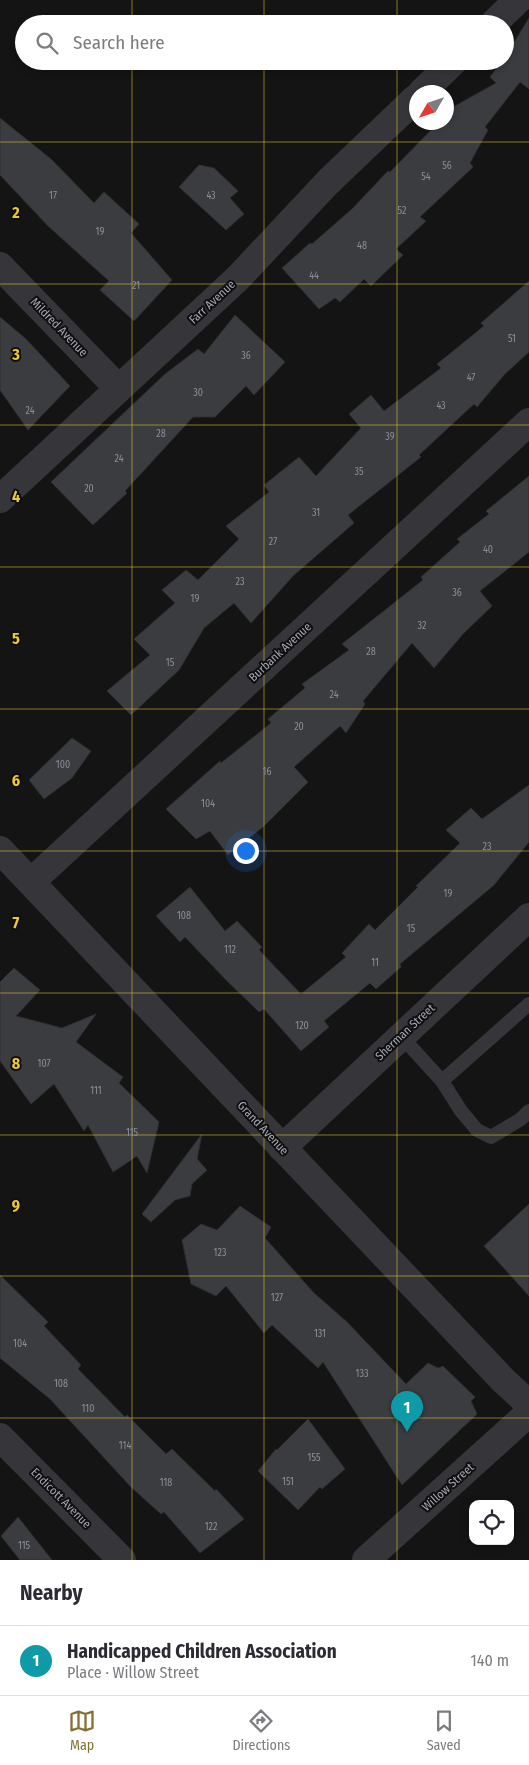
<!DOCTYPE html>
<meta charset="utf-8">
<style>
body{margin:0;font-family:"Fira Sans Condensed",sans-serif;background:#f2f2f3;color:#2b2b33}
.controls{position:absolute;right:15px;bottom:15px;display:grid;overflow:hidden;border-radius:10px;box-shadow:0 2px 8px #0003}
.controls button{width:45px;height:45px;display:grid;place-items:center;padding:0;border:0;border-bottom:1px solid #e1e1e2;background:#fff;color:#2b2b33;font:25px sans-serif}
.compass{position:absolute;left:409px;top:85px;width:45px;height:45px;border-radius:50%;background:#fff;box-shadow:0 2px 8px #0003;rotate:231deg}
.you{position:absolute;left:245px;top:850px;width:18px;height:18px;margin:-12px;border:4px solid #fff;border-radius:50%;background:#1a73e8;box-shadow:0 0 0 8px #1a73e833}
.badge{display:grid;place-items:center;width:32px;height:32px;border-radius:50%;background:#827234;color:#fff;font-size:16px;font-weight:700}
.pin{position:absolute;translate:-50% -41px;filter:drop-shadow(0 1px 2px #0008)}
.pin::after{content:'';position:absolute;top:26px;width:18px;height:15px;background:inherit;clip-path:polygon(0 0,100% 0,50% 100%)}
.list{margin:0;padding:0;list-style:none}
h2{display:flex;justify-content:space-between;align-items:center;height:65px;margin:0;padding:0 20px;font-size:21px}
h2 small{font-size:16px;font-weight:400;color:#7c7c81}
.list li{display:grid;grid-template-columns:32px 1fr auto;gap:15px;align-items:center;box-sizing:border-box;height:70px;padding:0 20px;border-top:1px solid #e1e1e2}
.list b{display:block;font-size:19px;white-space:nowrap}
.list p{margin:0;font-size:16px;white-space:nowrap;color:#7c7c81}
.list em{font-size:16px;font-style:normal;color:#7c7c81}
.icon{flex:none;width:28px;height:28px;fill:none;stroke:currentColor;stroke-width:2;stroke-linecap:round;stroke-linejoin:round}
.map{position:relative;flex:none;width:529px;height:1560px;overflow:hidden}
.search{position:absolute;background:#fff;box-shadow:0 2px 8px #0003;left:15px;right:15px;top:15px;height:55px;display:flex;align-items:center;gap:12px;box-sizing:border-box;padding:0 18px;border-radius:28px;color:#7c7c81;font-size:19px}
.sheet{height:135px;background:#fff}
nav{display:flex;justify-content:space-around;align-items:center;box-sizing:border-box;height:70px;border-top:1px solid #e1e1e2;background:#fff;font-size:14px;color:#7c7c81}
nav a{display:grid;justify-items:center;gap:2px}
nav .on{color:#827234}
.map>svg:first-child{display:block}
.building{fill:#3b3c3f;stroke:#2e2e31}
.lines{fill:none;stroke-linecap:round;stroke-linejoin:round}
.service{stroke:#35353a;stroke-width:14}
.minor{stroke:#35353a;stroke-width:28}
.tertiary{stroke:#35353a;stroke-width:28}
.grid{fill:none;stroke:#ecc835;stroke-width:1;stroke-opacity:0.55}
.labels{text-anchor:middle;stroke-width:4;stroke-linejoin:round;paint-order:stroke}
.number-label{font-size:10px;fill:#8b8d98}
.street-label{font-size:12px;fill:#a6a8b5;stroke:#0f0f10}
.grid-label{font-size:16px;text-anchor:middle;font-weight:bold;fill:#ecc835;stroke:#0f0f10;stroke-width:4;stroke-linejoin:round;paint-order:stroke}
</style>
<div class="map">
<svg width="529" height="1560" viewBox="0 0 529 1560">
<rect width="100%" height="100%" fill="#141415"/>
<g class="building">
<polygon points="529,18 529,89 520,82 485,127 488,130 470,163 473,167 420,217 426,221 396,249 403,255 371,286 364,279 340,302 335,298 319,309 282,268 310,243 312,244 352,209 388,171 390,172 439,122 446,122 446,111 496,83 490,77 502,61 505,61 505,57"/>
<polygon points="0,118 51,159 94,203 104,192 139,224 131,233 172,280 134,321 100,290 109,281 48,226 0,175"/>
<polygon points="199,165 214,168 238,191 230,198 244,214 226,230 179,187"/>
<polygon points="529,281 529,352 504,375 477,407 474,404 419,455 421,457 348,515 354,523 293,576 251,623 234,603 204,628 179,670 131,715 107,691 150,655 134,639 175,603 162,590 186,570 198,580 239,539 226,526 269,492 264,485 299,457 316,476 361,428 349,414 371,395 384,411 441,368 437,364 484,326 481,323"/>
<polygon points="235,315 285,362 254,395 246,386 215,417 193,417 125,491 127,493 93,525 51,482 165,374 198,349 204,354"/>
<polygon points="0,317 26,339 70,386 28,430 0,390"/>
<polygon points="529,476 529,552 480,591 492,606 463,634 434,668 412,643 363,701 365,704 346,733 340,726 294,767 308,782 263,827 228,855 210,831 196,839 166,809 220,761 221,763 271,723 268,719 305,688 302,684 349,650 342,644 423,580 421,577 460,542 457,539 489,514 486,511"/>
<polygon points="72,738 91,751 72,778 44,799 29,780"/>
<polygon points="529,785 529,842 494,885 400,964 401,967 376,989 370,983 324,1021 329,1027 301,1051 264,1009 259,1012 226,980 185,937 180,942 156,916 190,887 225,931 237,921 262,947 259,950 301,994 346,957 342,953 369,924 375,930 418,887 416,886 460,843 446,830 471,808 482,819"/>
<polygon points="14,968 40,990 16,1016 62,1028 96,1014 76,1042 123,1077 119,1083 159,1122 147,1173 137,1156 113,1172 88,1125 84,1131 54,1084 31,1104 0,1061 0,982"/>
<polygon points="202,1134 197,1159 207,1170 192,1184 190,1196 175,1200 151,1222 142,1214"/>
<polygon points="529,1204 529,1296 484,1246"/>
<polygon points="240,1206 271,1227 265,1238 314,1293 347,1322 406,1384 428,1363 438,1368 443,1366 475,1397 471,1401 477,1414 402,1485 323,1362 318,1368 272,1325 264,1333 226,1286 216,1296 191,1284 182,1240 201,1224 217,1230"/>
<polygon points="0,1275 48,1322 44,1326 81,1365 78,1369 125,1417 127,1415 166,1454 172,1449 215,1491 216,1489 244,1519 200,1553 164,1512 161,1514 131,1487 50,1399 0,1358"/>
<polygon points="308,1419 345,1469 322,1489 320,1487 298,1510 258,1471 276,1449 277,1450"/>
<polygon points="18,1517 52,1560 20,1560 1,1536"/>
</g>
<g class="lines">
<g class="service">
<polyline points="401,1036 442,1081 461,1111 477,1130 491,1137 521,1119 529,1111"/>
<polyline points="442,1081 529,1004"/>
</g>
<g class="minor">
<polyline points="493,24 518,0"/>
<polyline points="422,92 454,61"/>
<polyline points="0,266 118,388"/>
<polyline points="0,499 238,278 328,182 416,98"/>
<polyline points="0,850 504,1381 529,1404"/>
<polyline points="31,882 529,422"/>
<polyline points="282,1148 529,917"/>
<polyline points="0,1437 122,1560"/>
</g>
<polyline class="tertiary" points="366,1560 529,1413"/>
</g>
<path class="grid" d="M132 0V24M264 0V24M397 0V24M132 61V1560M264 61V1560M397 61V1560M0 142H529M0 284H529M0 425H529M0 567H529M0 709H529M0 851H529M0 993H529M0 1135H529M0 1276H529M0 1418H529"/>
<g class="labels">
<g class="number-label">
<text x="447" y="169">56</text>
<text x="426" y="180">54</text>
<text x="53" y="199">17</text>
<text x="211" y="199">43</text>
<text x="402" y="214">52</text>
<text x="100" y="235">19</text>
<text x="362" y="249">48</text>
<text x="314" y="279">44</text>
<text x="136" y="289">21</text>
<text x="512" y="342">51</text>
<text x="246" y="359">36</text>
<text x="471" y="381">47</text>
<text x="198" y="396">30</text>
<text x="441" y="409">43</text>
<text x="30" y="414">24</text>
<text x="161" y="437">28</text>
<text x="390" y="440">39</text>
<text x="119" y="462">24</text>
<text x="359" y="475">35</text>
<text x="89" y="492">20</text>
<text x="316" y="516">31</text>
<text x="273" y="545">27</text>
<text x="488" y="553">40</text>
<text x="240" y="585">23</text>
<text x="457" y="596">36</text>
<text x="195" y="602">19</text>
<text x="422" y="629">32</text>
<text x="371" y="655">28</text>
<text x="170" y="666">15</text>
<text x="334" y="698">24</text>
<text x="299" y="730">20</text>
<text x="63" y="768">100</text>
<text x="267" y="775">16</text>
<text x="208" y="807">104</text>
<text x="487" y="850">23</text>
<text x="448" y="897">19</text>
<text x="184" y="919">108</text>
<text x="411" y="932">15</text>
<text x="230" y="953">112</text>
<text x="375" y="966">11</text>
<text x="302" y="1029">120</text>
<text x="44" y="1067">107</text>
<text x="96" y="1094">111</text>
<text x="132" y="1136">115</text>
<text x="220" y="1256">123</text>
<text x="277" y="1301">127</text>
<text x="320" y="1337">131</text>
<text x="20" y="1347">104</text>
<text x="362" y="1377">133</text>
<text x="61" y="1387">108</text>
<text x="88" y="1412">110</text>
<text x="125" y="1449">114</text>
<text x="314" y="1461">155</text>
<text x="288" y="1485">151</text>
<text x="166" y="1486">118</text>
<text x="211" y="1530">122</text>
<text x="24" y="1549">115</text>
</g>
<g class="street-label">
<text transform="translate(212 302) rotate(-43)" y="4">Farr Avenue</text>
<text transform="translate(59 327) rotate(46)" y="4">Mildred Avenue</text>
<text transform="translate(280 652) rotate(-43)" y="4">Burbank Avenue</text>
<text transform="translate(405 1032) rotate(-43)" y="4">Sherman Street</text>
<text transform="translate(263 1128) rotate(47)" y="4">Grand Avenue</text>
<text transform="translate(448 1487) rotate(-42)" y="4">Willow Street</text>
<text transform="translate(61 1498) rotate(45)" y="4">Endicott Avenue</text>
</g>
</g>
<g class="grid-label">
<text x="16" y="218">2</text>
<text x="16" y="360">3</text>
<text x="16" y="502">4</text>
<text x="16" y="644">5</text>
<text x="16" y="786">6</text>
<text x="16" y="928">7</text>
<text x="16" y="1069">8</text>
<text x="16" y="1211">9</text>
</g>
</svg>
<div class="controls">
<button><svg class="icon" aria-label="locate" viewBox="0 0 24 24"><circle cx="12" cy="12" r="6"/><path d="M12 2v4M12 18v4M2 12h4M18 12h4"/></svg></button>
</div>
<svg class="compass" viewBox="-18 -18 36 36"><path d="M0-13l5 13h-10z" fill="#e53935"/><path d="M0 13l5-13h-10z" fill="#7c7c81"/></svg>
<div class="you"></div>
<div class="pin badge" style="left:407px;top:1432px;background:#0f9aa8">1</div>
<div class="search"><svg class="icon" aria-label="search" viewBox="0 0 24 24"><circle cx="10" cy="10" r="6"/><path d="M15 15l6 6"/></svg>Search here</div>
</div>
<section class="sheet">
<h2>Nearby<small></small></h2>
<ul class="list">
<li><span class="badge" style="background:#0f9aa8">1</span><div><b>Handicapped Children Association</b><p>Place · Willow Street</p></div><em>140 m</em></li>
</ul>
</section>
<nav>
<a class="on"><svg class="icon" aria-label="map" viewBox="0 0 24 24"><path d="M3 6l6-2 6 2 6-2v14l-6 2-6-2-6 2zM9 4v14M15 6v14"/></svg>Map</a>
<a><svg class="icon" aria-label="directions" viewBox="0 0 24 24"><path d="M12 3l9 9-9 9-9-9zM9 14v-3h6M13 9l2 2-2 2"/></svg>Directions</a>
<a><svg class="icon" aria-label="saved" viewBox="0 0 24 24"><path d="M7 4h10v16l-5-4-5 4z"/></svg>Saved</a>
</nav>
